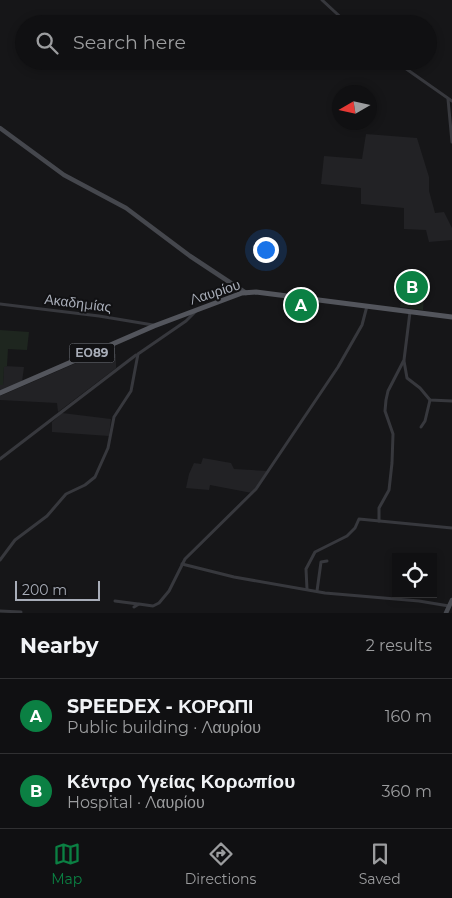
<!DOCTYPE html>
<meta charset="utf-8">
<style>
body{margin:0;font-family:Montserrat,sans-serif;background:#19191b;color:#f1f3f6}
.controls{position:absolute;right:15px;bottom:15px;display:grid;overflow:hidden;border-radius:0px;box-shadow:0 2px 8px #0003}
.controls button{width:45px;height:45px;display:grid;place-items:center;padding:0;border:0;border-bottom:1px solid #303032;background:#101012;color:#f1f3f6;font:25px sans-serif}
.compass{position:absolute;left:332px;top:85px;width:45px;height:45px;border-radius:50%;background:#101012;box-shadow:0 2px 8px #0003;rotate:261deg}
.scale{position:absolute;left:15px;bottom:12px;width:85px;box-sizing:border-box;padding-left:5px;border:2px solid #a8adb8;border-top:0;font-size:14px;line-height:18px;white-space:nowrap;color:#a8adb8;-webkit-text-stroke:4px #111113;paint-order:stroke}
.you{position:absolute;left:265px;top:249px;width:18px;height:18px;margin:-12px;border:4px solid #fff;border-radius:50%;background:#1a73e8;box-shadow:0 0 0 8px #1a73e833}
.badge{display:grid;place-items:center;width:32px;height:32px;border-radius:50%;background:#0b8043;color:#fff;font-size:16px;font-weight:700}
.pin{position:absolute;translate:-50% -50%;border:2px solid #fff;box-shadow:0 1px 5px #0006}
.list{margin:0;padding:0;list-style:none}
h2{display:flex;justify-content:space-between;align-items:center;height:65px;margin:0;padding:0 20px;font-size:21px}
h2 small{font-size:16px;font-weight:400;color:#9c9d9f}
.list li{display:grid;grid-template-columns:32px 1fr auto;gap:15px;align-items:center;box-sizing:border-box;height:75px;padding:0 20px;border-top:1px solid #303032}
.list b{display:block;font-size:19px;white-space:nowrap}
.list p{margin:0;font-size:16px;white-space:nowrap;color:#9c9d9f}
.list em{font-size:16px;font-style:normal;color:#9c9d9f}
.icon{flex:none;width:28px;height:28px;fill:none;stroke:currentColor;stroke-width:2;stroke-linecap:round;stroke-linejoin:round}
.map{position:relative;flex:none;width:452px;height:613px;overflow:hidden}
.search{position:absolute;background:#101012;box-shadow:0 2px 8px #0003;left:15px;right:15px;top:15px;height:55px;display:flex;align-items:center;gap:12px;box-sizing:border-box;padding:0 18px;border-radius:28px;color:#9c9d9f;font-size:19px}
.sheet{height:215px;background:#101012}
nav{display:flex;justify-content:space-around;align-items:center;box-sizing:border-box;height:70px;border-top:1px solid #303032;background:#101012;font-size:14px;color:#9c9d9f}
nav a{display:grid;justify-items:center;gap:2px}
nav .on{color:#0b8043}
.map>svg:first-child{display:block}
.built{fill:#222225}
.green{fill:#1e261f}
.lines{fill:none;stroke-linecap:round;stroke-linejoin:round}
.street{stroke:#37383d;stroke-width:3}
.secondary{stroke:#45474d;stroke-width:4.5}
.primary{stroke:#53555c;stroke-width:5}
.labels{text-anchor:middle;stroke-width:4;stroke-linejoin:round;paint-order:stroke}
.shield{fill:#111113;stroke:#7b7e86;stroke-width:1}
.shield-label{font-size:12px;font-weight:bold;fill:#a8adb8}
.street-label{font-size:14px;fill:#a8adb8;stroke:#111113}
</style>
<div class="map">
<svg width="452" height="613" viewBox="0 0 452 613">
<rect width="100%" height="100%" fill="#161618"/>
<g class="built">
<polygon points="366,134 417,138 429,177 429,191 435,213 444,212 452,228 452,240 429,242 426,230 404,229 404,208 361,204 361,188 321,184 324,156 362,159"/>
<polygon points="97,354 116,354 116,368 58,412 57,403 0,400 0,396"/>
<polygon points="4,366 24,367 22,382 0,392 0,385 3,385"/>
<polygon points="62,413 111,419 109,436 52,432 52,422"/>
<polygon points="203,458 231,463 234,469 267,471 252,493 210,485 209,490 186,488 189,474 194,463 201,464"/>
</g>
<g class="green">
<polygon points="411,297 424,298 423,310 400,307 401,300 409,303"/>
<polygon points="0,330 29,332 27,350 8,349 7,366 4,367 3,385 0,385"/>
</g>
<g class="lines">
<g class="street">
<polyline points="322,0 348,24"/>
<polyline points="395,61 452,101"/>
<polyline points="448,99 452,142"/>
<polyline points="0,304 99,316 153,325"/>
<polyline points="404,361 407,378 420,388 430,400 452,401"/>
<polyline points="421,427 425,421 430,400"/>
<polyline points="0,459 136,355"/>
<polyline points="379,521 379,508 389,490 392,463 393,434 385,411 386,400 388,391 404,360 410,312"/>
<polyline points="0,560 15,540 47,516 66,494 85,485 95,477 108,448 114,417 131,391 138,354 186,321 196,311"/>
<polyline points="182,564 234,577 325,593 419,601 449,606"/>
<polyline points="307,589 306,569 315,552 347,536 355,528 359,519 452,528"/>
<polyline points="317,591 321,562 327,561"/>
<polyline points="115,601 138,604"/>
<polyline points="134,607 139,604 153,606 159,603 169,591 185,559 256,489 338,367 362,325 367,306"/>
<polyline points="0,611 21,612"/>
</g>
<g class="secondary">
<polyline points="0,128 64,175 126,208 190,256 246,293"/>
<polyline points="446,613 452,600"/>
</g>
<polyline class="primary" points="0,393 154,326 242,293 256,292 452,317"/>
</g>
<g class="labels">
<rect class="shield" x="69.5" y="343.5" width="45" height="19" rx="4"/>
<g class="shield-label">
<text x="92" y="357">ΕΟ89</text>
</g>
<g class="street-label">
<text transform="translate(215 292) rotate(-18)" y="5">Λαυρίου</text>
<text transform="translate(78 303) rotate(7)" y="5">Ακαδημίας</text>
</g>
</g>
</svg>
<div class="controls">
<button><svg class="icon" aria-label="locate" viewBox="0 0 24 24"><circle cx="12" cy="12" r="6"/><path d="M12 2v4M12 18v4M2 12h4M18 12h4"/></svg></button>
</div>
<svg class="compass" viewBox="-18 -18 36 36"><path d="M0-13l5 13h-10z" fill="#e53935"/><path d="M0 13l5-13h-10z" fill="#9c9d9f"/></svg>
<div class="scale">200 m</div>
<div class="you"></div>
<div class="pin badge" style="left:301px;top:305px">A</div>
<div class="pin badge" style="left:412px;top:287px">B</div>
<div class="search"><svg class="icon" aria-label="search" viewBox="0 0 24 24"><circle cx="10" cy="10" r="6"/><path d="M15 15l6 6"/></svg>Search here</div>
</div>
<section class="sheet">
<h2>Nearby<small>2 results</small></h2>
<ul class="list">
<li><span class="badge">A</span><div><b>SPEEDEX - ΚΟΡΩΠΙ</b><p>Public building · Λαυρίου</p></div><em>160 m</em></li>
<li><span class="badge">B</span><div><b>Κέντρο Υγείας Κορωπίου</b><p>Hospital · Λαυρίου</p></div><em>360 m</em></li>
</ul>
</section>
<nav>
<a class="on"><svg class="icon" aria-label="map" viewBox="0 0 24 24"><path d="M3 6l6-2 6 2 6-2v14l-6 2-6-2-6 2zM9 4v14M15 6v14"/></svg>Map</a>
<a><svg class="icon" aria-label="directions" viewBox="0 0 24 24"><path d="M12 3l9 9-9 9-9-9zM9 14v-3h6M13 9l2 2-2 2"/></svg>Directions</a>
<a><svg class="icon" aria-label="saved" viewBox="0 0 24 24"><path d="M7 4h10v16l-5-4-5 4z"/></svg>Saved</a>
</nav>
